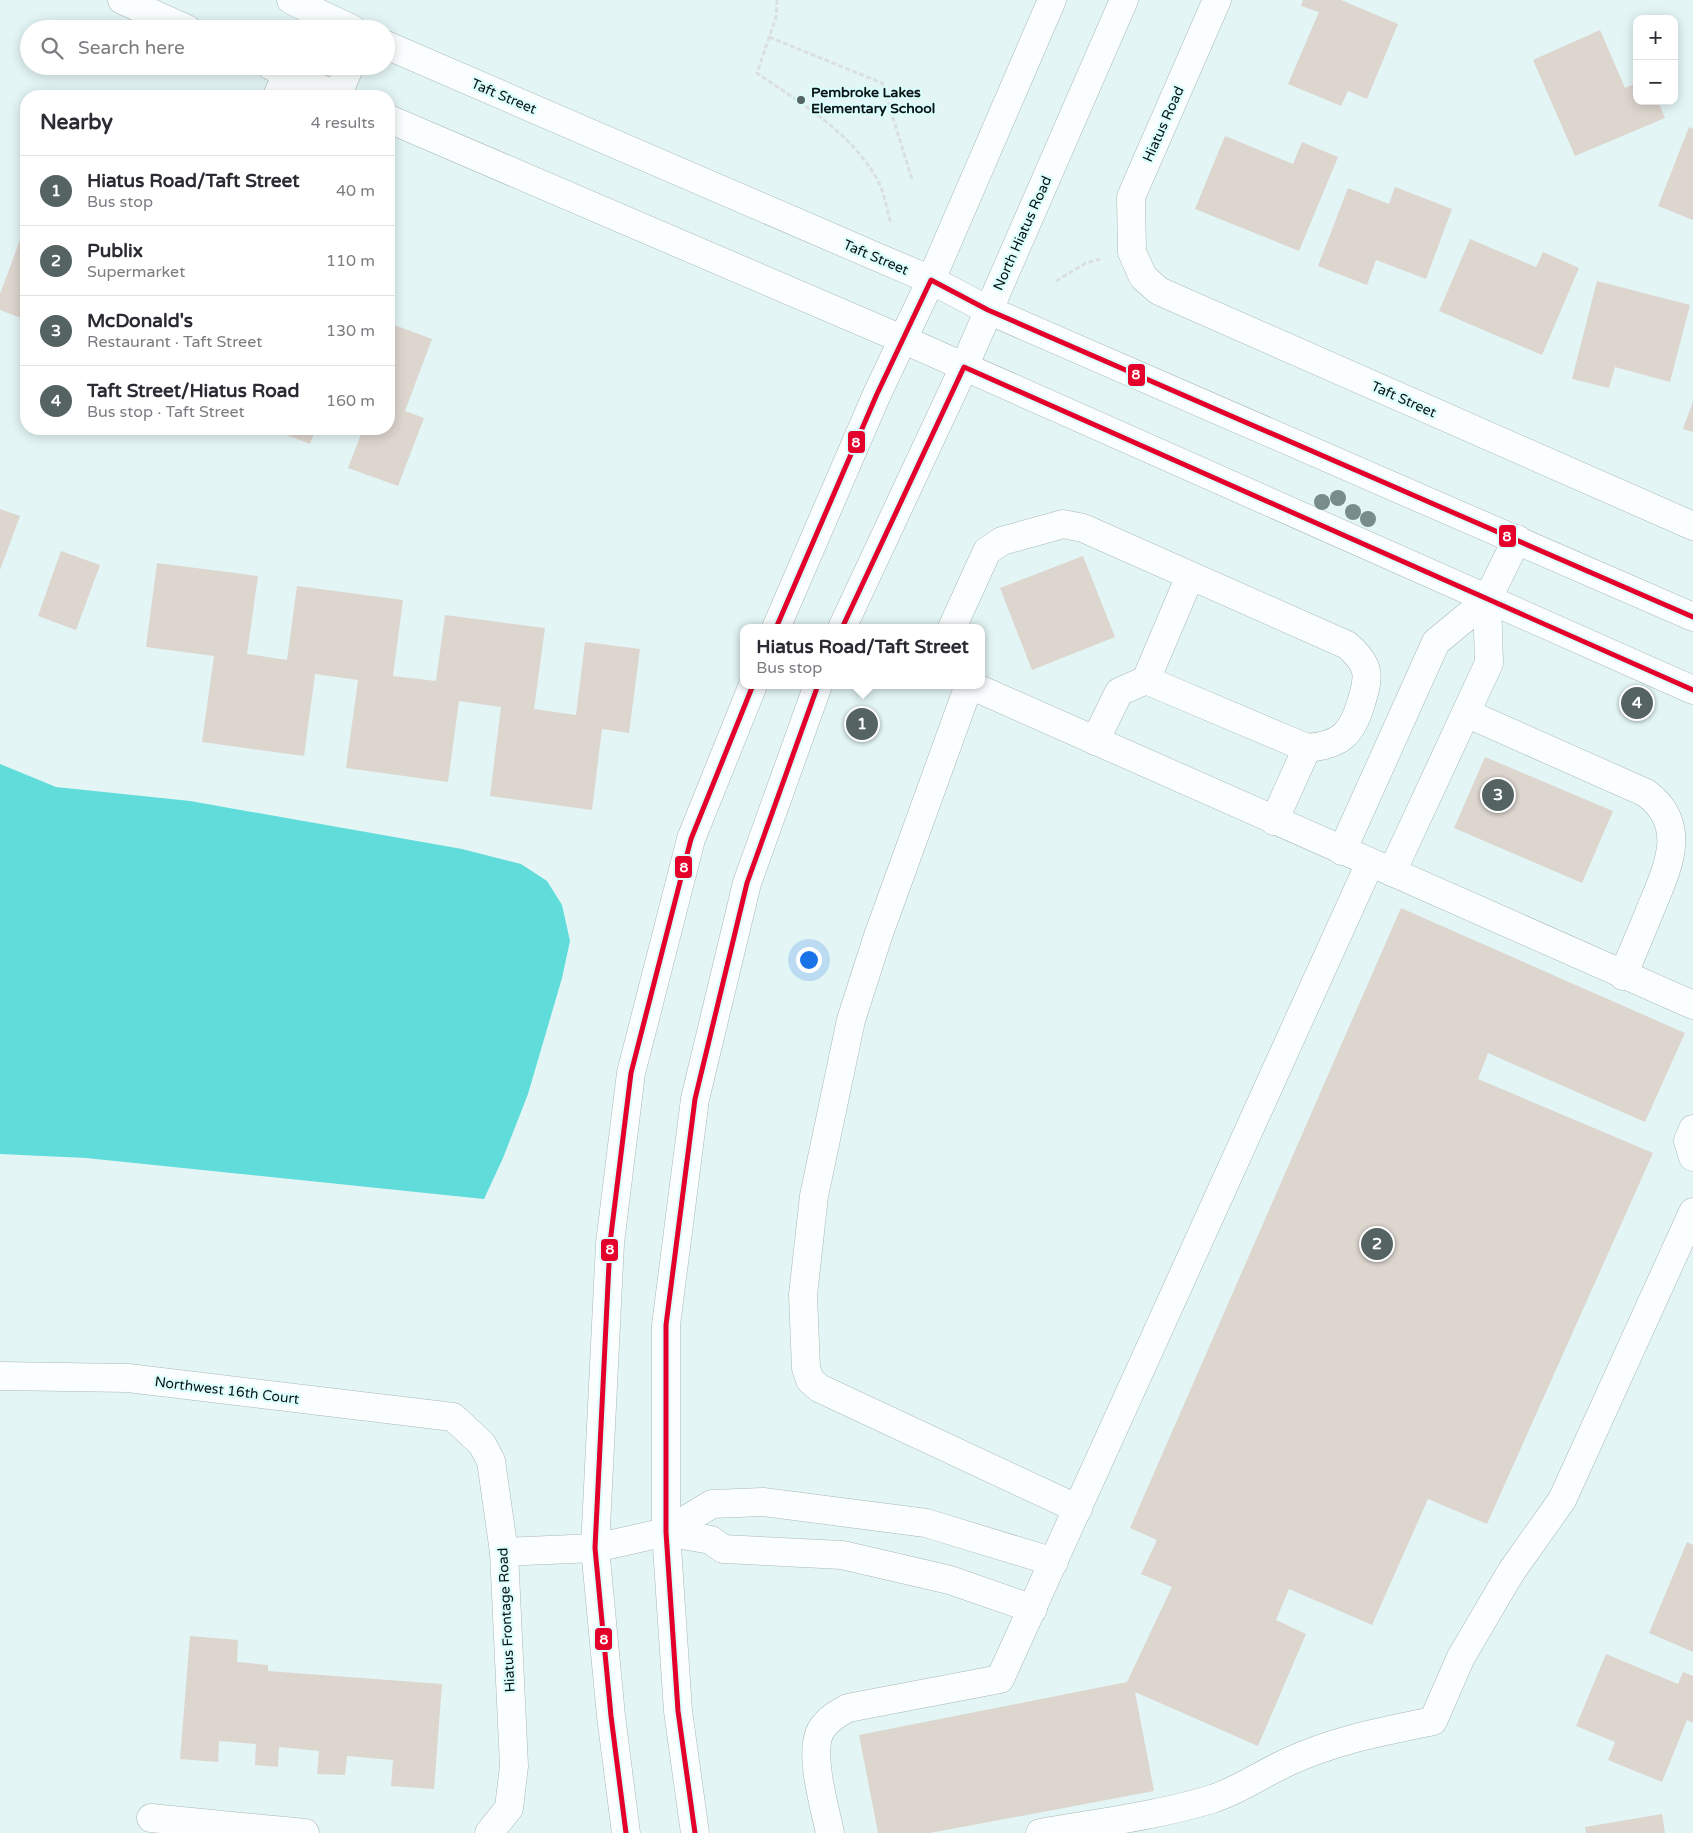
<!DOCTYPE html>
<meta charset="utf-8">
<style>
body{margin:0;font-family:"Varela Round",sans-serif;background:#f7f7f7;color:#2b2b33}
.controls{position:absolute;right:15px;top:15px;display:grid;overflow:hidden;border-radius:10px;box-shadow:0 2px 12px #0003}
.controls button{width:45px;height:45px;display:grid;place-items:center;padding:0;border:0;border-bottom:1px solid #e1e1e2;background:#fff;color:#2b2b33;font:25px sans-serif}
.you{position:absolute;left:808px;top:959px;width:18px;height:18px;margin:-12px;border:4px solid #fff;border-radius:50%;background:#1a73e8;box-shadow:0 0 0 8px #1a73e833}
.badge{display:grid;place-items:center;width:32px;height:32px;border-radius:50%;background:#556363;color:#fff;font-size:16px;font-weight:700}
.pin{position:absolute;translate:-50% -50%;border:2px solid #fff;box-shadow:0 1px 5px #0006}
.popup{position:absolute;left:740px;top:624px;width:245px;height:65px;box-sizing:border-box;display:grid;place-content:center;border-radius:10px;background:#fff;filter:drop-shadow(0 1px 4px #0005);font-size:16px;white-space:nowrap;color:#7c7c81}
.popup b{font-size:19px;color:#2b2b33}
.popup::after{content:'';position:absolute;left:50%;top:100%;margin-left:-10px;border:10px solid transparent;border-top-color:#fff}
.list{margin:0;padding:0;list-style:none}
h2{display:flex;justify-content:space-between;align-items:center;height:65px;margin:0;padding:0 20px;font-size:21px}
h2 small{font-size:16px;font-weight:400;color:#7c7c81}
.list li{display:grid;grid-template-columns:32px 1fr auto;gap:15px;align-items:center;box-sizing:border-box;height:70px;padding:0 20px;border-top:1px solid #e1e1e2}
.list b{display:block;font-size:19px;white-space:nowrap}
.list p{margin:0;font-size:16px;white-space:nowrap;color:#7c7c81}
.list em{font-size:16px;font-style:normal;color:#7c7c81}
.icon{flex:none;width:28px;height:28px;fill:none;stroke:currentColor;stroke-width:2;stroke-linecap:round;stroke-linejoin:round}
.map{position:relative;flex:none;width:1693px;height:1833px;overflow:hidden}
.search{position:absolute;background:#fff;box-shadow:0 2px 12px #0003;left:20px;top:20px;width:375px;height:55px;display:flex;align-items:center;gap:12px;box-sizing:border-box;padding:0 18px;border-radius:28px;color:#7c7c81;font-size:19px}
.panel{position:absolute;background:#fff;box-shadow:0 2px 12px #0003;left:20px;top:90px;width:375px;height:345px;border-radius:20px}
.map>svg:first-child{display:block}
.water{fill:#60dcda}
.building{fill:#ddd6cf}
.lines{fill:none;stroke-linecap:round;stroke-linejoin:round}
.minor-casing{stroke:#a9b8b7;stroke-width:29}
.major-casing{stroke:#a9b8b7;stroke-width:29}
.path{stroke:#dae0e0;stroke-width:3;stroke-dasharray:5 2.5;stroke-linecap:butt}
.minor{stroke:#fbfefe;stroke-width:28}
.major{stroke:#fbfefe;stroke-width:28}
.bus-1-casing{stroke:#dbfdfc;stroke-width:9}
.bus-1{stroke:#e4002b;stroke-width:5}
.tree{fill:#778d8c}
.poi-dot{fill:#556363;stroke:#dbfdfc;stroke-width:2}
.labels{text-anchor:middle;stroke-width:4.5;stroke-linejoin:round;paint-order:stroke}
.poi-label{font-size:14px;font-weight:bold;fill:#081414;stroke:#dbfdfc;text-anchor:start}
.street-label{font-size:14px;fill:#081414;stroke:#dbfdfc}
.line-badge{stroke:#dbfdfc;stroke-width:2}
.badge-label{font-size:14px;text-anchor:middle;font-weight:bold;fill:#fff}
</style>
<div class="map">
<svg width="1693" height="1833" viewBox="0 0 1693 1833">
<rect width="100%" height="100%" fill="#e3f5f5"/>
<polygon class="water" points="0,764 56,787 190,801 462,849 521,864 547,881 562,905 570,941 562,978 528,1094 503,1158 484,1199 86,1158 0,1154"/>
<g class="building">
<polygon points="1303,0 1341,0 1398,24 1367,99 1348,91 1341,106 1288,84 1319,12 1301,6"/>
<polygon points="1600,30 1625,88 1637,83 1637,101 1658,101 1665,118 1575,156 1533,60"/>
<polygon points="1689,127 1693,129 1693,220 1658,206"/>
<polygon points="1225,136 1293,164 1302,142 1338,157 1299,251 1195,209"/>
<polygon points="1395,187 1452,209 1426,279 1376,260 1367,285 1318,266 1348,188 1389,204"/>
<polygon points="1470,239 1536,267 1543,252 1579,268 1542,355 1439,311"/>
<polygon points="20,240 26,242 26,320 0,310 0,294"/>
<polygon points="1597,281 1690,305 1670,382 1615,367 1609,388 1572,379"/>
<polygon points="389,323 432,339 405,411 424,418 398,486 348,468 363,429 389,429"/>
<polygon points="1693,401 1693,432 1683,429"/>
<polygon points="271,429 316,429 310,444"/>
<polygon points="0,509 20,516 0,570"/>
<polygon points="61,551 100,565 76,630 38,616"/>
<polygon points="1083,556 1115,637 1032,670 1000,588"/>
<polygon points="157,563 258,576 247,654 287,660 297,586 403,600 393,676 436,681 445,615 545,628 534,709 576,715 585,642 640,649 629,733 602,729 592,810 490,796 501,707 459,701 448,782 346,768 358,680 315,674 304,756 202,742 214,656 146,647"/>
<polygon points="1485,757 1613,811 1582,883 1454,828"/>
<polygon points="1401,908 1685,1033 1645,1122 1488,1053 1478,1079 1653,1153 1487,1524 1428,1499 1372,1625 1289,1589 1276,1620 1306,1634 1258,1746 1135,1692 1154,1791 930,1833 878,1833 859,1735 1127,1682 1172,1587 1141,1574 1157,1540 1130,1528"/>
<polygon points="1687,1542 1693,1545 1693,1652 1649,1633"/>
<polygon points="190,1636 238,1640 237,1662 268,1665 268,1671 442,1684 434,1789 391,1786 393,1760 347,1756 345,1775 317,1774 319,1751 279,1747 278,1767 255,1765 256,1744 219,1741 218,1762 180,1759"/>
<polygon points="1606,1654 1678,1684 1683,1672 1693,1676 1693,1723 1687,1720 1662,1782 1608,1760 1615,1742 1576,1726"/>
<polygon points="1662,1814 1665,1833 1586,1833 1585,1827"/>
</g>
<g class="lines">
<g class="minor-casing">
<g id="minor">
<polyline points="122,0 187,29"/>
<polyline points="291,0 352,29"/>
<polyline points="1217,0 1131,197 1132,252 1143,277 1159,291 1693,526"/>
<polyline points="386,45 877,257 931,280 988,310 1693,617"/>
<polyline points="271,66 337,96"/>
<polyline points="277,96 291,66"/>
<polyline points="337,96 350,66"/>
<polyline points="389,119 902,339 1693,690"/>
<path d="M952 628 987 551 1002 541 1063 524 1083 528 1347 645C1370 665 1370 675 1361 703 1352 734 1341 745 1307 748L1274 821"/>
<polyline points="1146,680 1307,748"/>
<polyline points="969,685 878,936 851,1020 814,1196 803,1295 806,1368 810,1380 819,1388 1078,1509"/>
<polyline points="970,685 1693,1005"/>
<path d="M1466 713 1646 793C1689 825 1668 867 1651 908 1642 931 1632 953 1623 976"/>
<polyline points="1095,741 1119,692 1146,680 1190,576"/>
<polyline points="1342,851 1436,642 1487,600 1517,539"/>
<polyline points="1392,872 1489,663 1487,600"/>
<polyline points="1693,1129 1688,1141 1693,1157"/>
<polyline points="0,1376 128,1378 453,1417 482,1444 491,1461 504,1552 514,1766 509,1808 489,1833"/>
<polyline points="504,1552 595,1548 666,1532"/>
<polyline points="1033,1609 950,1580 842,1555 723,1549 711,1540 666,1532 712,1504 763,1502 926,1523 1054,1562"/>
<polyline points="151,1818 305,1833"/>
<path d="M830 1833C825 1808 808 1752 821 1730 828 1719 837 1714 848 1708L1000 1679 1370 863"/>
<path d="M1040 1833C1097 1823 1156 1816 1212 1799 1240 1790 1263 1773 1290 1761 1338 1739 1382 1732 1433 1721L1461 1657 1511 1572 1562 1500 1693 1212"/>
</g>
</g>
<g class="major-casing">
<g id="major">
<polyline points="776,628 877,394 931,280 1052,0"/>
<polyline points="842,628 964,367 1124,0"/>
<polyline points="626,1833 611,1716 595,1548 610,1243 631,1073 691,839 753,685"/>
<polyline points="695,1833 678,1711 666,1532 666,1325 695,1099 747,883 818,685"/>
</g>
</g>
<g class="path">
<path d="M777 0 776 17 757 73C802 104 853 133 879 183 885 195 887 211 891 224"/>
<polyline points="769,37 882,83 912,179"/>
<polyline points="1056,281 1086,263 1100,259"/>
</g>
<use href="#minor" class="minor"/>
<use href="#major" class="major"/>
<g class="bus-1-casing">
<g id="bus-1">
<polyline points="776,628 877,394 931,280 988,310 1693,617"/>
<polyline points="842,628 964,367 1693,690"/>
<polyline points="626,1833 611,1716 595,1548 610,1243 631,1073 691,839 753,685"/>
<polyline points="695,1833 678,1711 666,1532 666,1325 695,1099 747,883 818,685"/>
</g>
</g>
<use href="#bus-1" class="bus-1"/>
</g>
<g class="tree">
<circle cx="1338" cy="498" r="8"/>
<circle cx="1322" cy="502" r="8"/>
<circle cx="1353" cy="512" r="8"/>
<circle cx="1368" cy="519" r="8"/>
</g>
<circle class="poi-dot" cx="801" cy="100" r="5"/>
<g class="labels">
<g class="poi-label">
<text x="811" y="97">Pembroke Lakes<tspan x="811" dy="16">Elementary School</tspan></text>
</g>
<g class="street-label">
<text transform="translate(504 96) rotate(23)" y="5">Taft Street</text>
<text transform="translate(1163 124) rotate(-66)" y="5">Hiatus Road</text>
<text transform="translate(1022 233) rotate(-66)" y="5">North Hiatus Road</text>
<text transform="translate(876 257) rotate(23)" y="5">Taft Street</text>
<text transform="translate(1404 399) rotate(24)" y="5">Taft Street</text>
<text transform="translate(227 1390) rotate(7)" y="5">Northwest 16th Court</text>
<text transform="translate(506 1620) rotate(-93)" y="5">Hiatus Frontage Road</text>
</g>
</g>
<g class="line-badge">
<rect x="1127" y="363" width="19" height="24" rx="5" fill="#e4002b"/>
<rect x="847" y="430" width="19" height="24" rx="5" fill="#e4002b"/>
<rect x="1498" y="524" width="19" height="24" rx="5" fill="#e4002b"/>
<rect x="674" y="855" width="19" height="24" rx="5" fill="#e4002b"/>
<rect x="600" y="1238" width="19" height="24" rx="5" fill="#e4002b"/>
<rect x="594" y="1627" width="19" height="24" rx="5" fill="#e4002b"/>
</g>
<g class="badge-label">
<text x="1136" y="379">8</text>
<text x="856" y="447">8</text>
<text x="1507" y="541">8</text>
<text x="684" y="872">8</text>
<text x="610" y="1254">8</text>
<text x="604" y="1644">8</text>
</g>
</svg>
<div class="controls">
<button>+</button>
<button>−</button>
</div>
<div class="you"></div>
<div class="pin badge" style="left:862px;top:724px">1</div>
<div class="popup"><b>Hiatus Road/Taft Street</b>Bus stop</div>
<div class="pin badge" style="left:1377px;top:1244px">2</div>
<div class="pin badge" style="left:1498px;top:795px">3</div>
<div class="pin badge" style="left:1637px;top:703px">4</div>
<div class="search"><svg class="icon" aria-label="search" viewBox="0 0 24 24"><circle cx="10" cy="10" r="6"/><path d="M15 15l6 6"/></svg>Search here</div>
<section class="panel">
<h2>Nearby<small>4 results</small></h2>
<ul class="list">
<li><span class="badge">1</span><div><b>Hiatus Road/Taft Street</b><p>Bus stop</p></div><em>40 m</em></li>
<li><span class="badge">2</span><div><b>Publix</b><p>Supermarket</p></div><em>110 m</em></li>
<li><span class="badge">3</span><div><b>McDonald's</b><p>Restaurant · Taft Street</p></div><em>130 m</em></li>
<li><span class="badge">4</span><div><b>Taft Street/Hiatus Road</b><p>Bus stop · Taft Street</p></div><em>160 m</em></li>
</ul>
</section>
</div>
